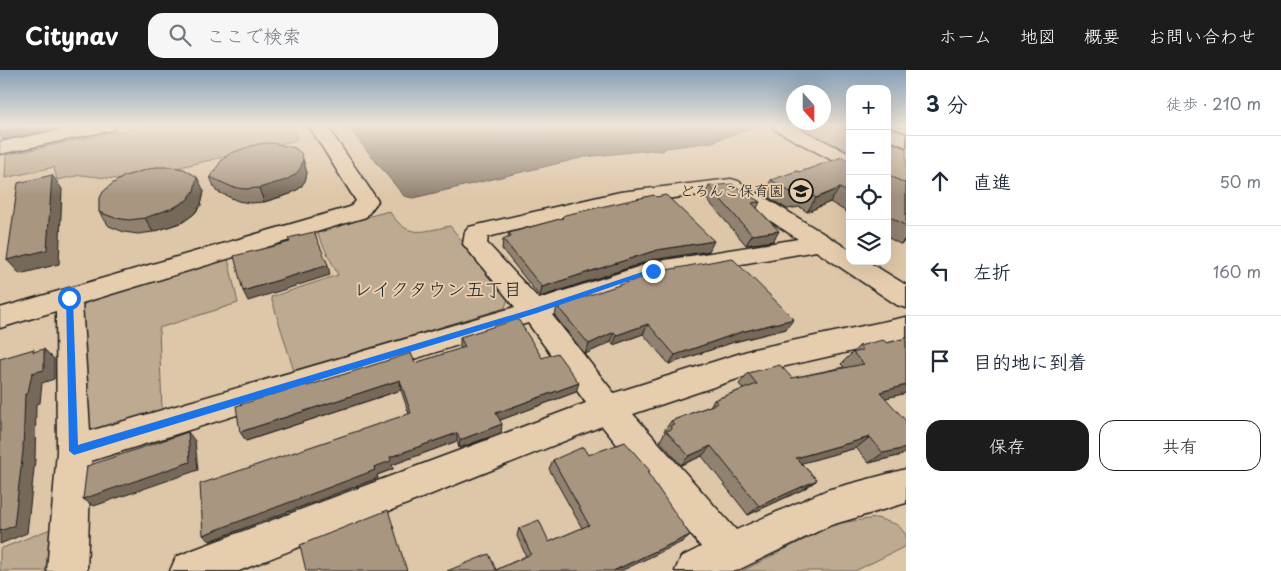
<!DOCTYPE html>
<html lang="ja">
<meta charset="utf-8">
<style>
body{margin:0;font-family:"Playpen Sans","Klee One",sans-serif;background:#f6f6f7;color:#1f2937}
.controls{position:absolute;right:15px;top:15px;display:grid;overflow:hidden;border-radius:10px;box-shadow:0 5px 20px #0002}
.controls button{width:45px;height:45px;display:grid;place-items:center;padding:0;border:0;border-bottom:1px solid #e0e1e3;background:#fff;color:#1f2937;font:25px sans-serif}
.compass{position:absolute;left:786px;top:15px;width:45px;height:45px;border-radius:50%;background:#fff;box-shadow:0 5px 20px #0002;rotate:159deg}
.stop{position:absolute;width:15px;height:15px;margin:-11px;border:4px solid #1a73e8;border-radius:50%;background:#fff}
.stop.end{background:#1a73e8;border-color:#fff;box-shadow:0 1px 5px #0008}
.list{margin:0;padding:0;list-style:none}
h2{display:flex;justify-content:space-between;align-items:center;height:65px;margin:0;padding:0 20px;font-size:21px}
h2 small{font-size:16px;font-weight:400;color:#747a83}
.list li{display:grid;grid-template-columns:32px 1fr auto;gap:15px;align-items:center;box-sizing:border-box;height:90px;padding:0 20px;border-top:1px solid #e0e1e3}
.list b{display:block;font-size:19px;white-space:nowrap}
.list em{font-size:16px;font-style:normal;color:#747a83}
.actions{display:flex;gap:10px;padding:15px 20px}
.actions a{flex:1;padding:11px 0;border:1px solid #1c1c1c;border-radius:15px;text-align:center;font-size:18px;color:#1c1c1c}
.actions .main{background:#1c1c1c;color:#fff}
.icon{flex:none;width:28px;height:28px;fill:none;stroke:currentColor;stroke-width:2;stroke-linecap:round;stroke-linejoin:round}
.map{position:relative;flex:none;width:906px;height:501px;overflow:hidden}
header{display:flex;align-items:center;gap:30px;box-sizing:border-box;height:70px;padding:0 25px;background:#1c1c1c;color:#fff}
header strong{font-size:24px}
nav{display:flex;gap:28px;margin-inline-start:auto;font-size:18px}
.search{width:350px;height:45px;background:#f6f6f7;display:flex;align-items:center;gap:12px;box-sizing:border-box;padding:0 18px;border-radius:15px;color:#747a83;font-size:19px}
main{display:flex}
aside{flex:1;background:#fff}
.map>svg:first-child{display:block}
.green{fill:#beaa91;stroke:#6d6356}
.water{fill:#918371;stroke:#625a4f}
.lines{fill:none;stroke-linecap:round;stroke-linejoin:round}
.minor-casing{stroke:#1c1c1c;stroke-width:3}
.highway-casing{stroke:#1c1c1c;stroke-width:3}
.minor{fill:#e6cdae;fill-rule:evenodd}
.highway{fill:#e6cdae;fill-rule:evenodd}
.wall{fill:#90816f;stroke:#1c1c1c}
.shaded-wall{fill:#76695a;stroke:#1c1c1c}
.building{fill:#a89681;stroke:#1c1c1c}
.route{fill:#1a73e8}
.labels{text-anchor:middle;stroke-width:4;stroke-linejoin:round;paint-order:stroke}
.far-poi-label{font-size:15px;fill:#1c1c1c;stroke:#e6cdae;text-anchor:end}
.neighbourhood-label{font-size:19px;fill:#1c1c1c;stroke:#e6cdae}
</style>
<header>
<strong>Citynav</strong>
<div class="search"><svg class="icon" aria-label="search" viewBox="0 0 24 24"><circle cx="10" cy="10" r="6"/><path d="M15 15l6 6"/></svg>ここで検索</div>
<nav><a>ホーム</a><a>地図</a><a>概要</a><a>お問い合わせ</a></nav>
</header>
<main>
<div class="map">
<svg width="906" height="501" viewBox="0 0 906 501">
<rect width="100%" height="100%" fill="#dec6a8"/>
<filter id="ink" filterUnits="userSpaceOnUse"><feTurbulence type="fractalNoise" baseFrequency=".02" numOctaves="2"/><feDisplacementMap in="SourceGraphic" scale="10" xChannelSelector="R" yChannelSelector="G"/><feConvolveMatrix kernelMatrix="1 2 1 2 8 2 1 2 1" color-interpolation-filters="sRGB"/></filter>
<g filter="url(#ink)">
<g class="green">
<polygon points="146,56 292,56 297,70 124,110 81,105 57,110 54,97 5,108 6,85"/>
<polygon points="811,56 850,56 850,86 799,60"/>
<polygon points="887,67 906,76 906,115 887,106"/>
<path d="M389 141C408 169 420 162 450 156L508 228 505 238 294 301 271 227 338 205 316 161Z"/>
<polygon points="228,189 238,233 159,258 162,340 93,360 82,354 81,237 93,228"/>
<polygon points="877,448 898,455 906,465 906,476 855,501 742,501 837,453"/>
<polygon points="53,458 52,501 0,501 0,479"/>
</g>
<polygon class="water" points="347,56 756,56 712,72 666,78 663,81 650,80 585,87 413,128 404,126"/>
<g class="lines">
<g class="minor-casing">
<g id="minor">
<polygon points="80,56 116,56 113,60 107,61 0,84 0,72"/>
<path d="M309 56H327L378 131 366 147 82 233 90 361 515 237 463 174 465 162 469 157 620 122 731 109 738 111 850 180V191H867L906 215V238L897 235 816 181 656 209 552 245 614 323 754 279 906 247V269L755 303 633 344 736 460 827 420 906 399V433L831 455 736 501H675L681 487 701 477 602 356 239 501H170L176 487 190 481 586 333 528 253 91 391 87 501H47L57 381 56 241 0 258V238L350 137 356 131ZM727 122 798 169 653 192 539 229 487 173 488 167 620 134Z"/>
</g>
</g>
<g class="highway-casing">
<g id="highway">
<polygon points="772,56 795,56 850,84 850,98 843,96 775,60"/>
<polygon points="887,57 906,64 906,77 887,69"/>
</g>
</g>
<use href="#minor" class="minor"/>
<use href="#highway" class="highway"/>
</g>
<g class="wall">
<polygon points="303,89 307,103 305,111 300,118 290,124 264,132 250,133 238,131 216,121 210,107"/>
<polygon points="850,91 850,144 830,132 807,142 800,137 787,139 763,124 771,110"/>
<polygon points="887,106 906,114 906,171 900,174 887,167"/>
<polygon points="709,116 760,132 757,138 779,161 773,171 746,175 704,126"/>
<polygon points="204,121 201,135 194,144 183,152 153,162 138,164 124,162 109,156 99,142"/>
<polygon points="562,147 709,181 652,190 540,227 502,179 503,169 508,167 509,163 561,149"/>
<polygon points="557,236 786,259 734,272 669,294 643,264 613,275 611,272 585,284 555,246"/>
<polygon points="460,267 542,288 576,322 500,350 501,363 459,378 457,371 392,395 393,399 377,405 378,408 210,471 409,344 401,320 246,371 307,316 415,293 461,279 460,277"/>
<polygon points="906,268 906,323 885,328 902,385 869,393 856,378 801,393 817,410 804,419 748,445 702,386 681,395 660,371 665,362 664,361 671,351 710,336 714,330 743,319 739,314 748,303 792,308 844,297 841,294 859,276 887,273"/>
<polygon points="588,385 648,404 682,472 496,500 526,486 517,466 519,458 549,472 582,458 549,399 553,390"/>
</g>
<g class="shaded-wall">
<polygon points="34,56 56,56 55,59 3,70 0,66 0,63"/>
<polygon points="303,89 307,103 305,111 300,118 290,124 264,132 259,118"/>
<polygon points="52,105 62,119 59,194 20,204 7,190"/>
<polygon points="197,107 204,121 201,135 194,144 183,152 153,162 145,148"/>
<polygon points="840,118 830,132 807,142 816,128"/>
<polygon points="779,161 773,171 746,175 752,165"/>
<polygon points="906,168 906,171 900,174"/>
<polygon points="714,171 709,181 652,190 540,227 542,217 657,180"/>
<polygon points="328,195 330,205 248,231 243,221"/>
<polygon points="794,249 786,259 734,272 669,294 675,285 741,262"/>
<polygon points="648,254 643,264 613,275 617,265"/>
<polygon points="614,262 611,272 585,284 589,274"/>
<polygon points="44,279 54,289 54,309 42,313 40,333 36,334 35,390 27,463 0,474 0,461 25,324 32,303"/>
<polygon points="400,310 401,320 246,371 240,362"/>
<polygon points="579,313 576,322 495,352 496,343"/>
<polygon points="906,315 906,323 867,333 880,322"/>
<polygon points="502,354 501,363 459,378 460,370"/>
<polygon points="188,362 195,371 198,400 94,436 83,429"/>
<polygon points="457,363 457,371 392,395 393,399 377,405 378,408 210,471 203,465 374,397 390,387"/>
<polygon points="870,367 856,378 785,398 796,388"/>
<polygon points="711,376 702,386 681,395 689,386"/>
<polygon points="906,378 906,382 902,385 869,393 883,383"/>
<polygon points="817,410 804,419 748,445 759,436"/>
<polygon points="690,465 682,472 621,501 613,501"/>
</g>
<g class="building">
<polygon points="0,56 34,56 0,63"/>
<polygon points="272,73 295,78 301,83 303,89 301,97 296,104 286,110 259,118 245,119 232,117 210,107 222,90 231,83 258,74"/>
<polygon points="842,87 850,91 850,124 840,118 816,128 809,123 795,125 771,110 797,101 800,102"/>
<polygon points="156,97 172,97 184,99 197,107 194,121 187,130 175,137 145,148 129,150 115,148 99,142 99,130 103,122 112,114 125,106"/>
<polygon points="52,105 47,180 7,190 18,113"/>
<polygon points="889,105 906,114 906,156 887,145 887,106"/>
<polygon points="732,114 760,132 752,133 779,161 752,165 709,116"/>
<polygon points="654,125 656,127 666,125 714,171 657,180 542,217 503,169 511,166 509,163 563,148 562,147 565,145"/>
<polygon points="314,162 328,195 243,221 234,186 290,172 288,168"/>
<polygon points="732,188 794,249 741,262 675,285 648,254 617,265 614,262 589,274 557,236 661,201"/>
<polygon points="518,249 542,288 557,283 579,313 496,343 502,354 460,370 457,363 390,387 391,391 374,397 375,400 203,465 200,414 411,343 400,310 240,362 236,336 306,314 307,316 411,283 415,293 465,277 460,267"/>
<polygon points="906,268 906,315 880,322 906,351 906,378 883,383 870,367 796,388 817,410 759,436 711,376 689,386 666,361 672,359 670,356 674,354 671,351 718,333 714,330 757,314 748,303 780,295 792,308 864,294 853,283 863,280 859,276 883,270 887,273"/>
<polygon points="34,279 33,282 44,279 44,300 32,303 28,323 25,324 23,381 14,456 0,461 0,289"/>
<polygon points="188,362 190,392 83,429 87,396"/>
<polygon points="625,372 650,401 647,402 690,465 613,501 447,501 489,484 496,500 531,484 519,458 539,450 549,472 589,455 553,390 583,377 588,385"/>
<polygon points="388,440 407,501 306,501 300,475"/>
</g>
</g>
<linearGradient id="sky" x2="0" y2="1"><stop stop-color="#85a0b8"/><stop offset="0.44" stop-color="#f0e5d8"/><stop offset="1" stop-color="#f0e5d8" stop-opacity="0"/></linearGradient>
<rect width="906" height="126" fill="url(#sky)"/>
<polygon class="route" points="651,199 657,201 537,243 74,385 69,381 66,226 69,225 73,228 78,375 532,239"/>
<defs>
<g id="school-ring" transform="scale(1.25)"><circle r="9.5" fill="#e6cdae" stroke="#1c1c1c" stroke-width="1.5"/><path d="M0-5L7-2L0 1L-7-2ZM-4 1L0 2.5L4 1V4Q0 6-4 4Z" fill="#1c1c1c"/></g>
</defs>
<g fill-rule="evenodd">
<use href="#school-ring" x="801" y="121"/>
</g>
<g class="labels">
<g class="far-poi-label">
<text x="784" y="126">どろんこ保育園</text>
</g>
<g class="neighbourhood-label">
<text x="438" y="226">レイクタウン五丁目</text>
</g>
</g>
</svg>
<div class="controls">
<button>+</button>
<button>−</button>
<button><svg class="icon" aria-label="locate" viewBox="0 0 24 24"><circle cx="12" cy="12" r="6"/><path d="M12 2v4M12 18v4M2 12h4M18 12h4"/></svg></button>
<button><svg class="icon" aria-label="layers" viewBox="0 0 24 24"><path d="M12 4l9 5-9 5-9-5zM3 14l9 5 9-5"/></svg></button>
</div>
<svg class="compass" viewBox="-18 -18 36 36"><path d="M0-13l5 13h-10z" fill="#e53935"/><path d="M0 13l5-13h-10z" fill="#747a83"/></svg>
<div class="stop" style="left:69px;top:228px"></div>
<div class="stop end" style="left:653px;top:201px"></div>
</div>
<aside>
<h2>3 分<small>徒歩 · 210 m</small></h2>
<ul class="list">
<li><svg class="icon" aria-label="ahead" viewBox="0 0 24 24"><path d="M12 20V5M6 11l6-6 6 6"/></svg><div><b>直進</b></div><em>50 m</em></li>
<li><svg class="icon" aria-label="left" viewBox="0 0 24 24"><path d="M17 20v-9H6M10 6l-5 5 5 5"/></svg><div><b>左折</b></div><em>160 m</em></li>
<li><svg class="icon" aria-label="arrive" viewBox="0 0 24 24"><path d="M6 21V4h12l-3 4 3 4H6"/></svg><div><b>目的地に到着</b></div></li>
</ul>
<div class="actions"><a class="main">保存</a><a>共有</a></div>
</aside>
</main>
